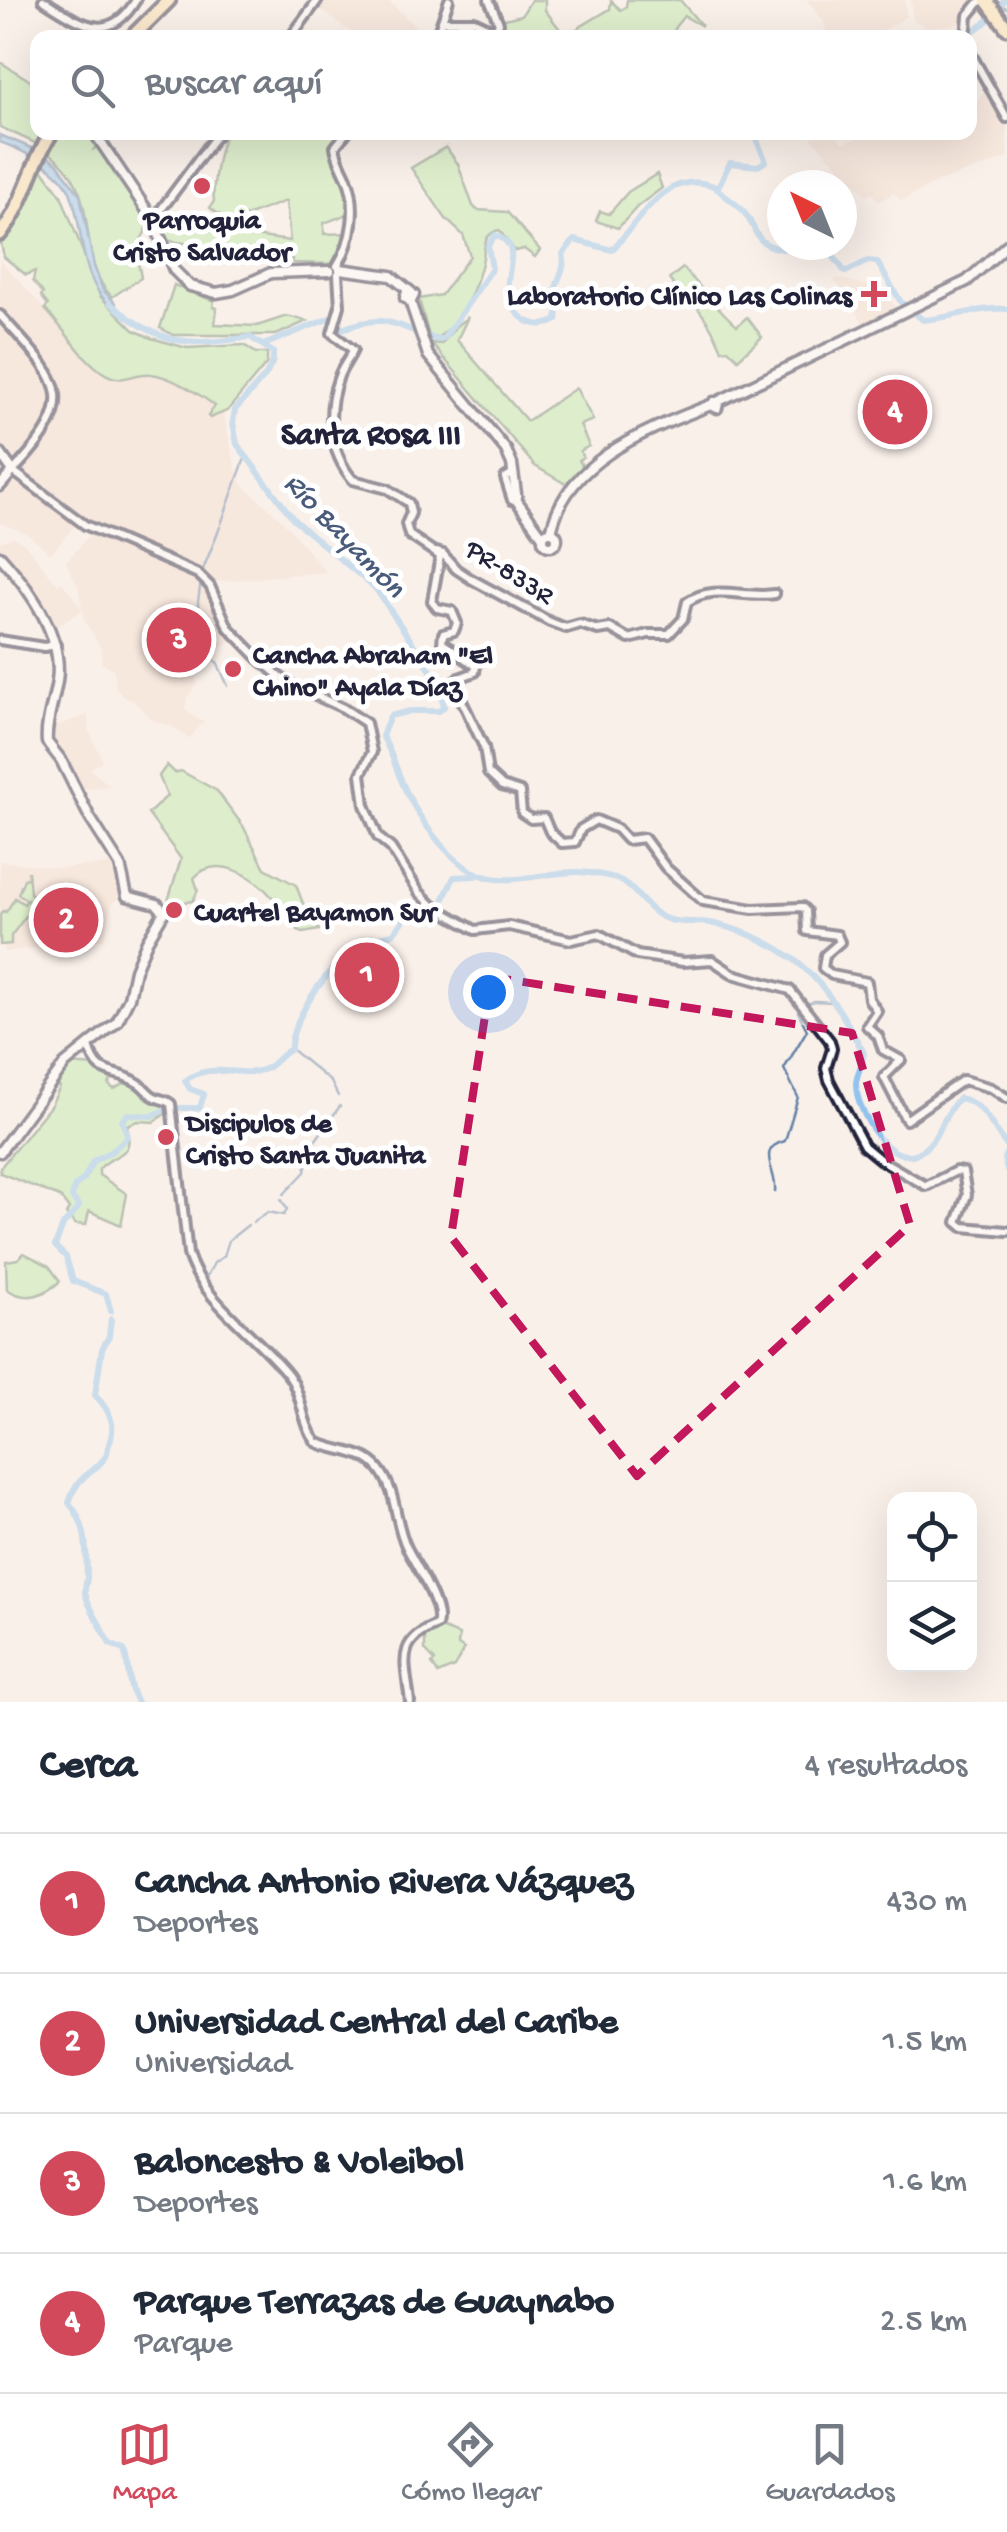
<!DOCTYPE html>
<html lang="es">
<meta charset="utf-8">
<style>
body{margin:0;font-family:"Gochi Hand",sans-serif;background:#f6f6f7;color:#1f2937}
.controls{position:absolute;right:30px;bottom:30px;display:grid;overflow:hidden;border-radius:20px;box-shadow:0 10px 40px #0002}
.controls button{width:90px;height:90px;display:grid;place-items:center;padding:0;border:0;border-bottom:2px solid #e0e1e3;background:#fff;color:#1f2937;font:50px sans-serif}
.compass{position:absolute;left:767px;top:170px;width:90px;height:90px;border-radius:50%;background:#fff;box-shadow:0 10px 40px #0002;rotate:317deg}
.you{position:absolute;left:488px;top:992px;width:35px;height:35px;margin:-25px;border:8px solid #fff;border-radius:50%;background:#1a73e8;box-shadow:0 0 0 15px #1a73e833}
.badge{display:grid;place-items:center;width:65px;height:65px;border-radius:50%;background:#d1495b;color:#fff;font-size:32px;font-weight:700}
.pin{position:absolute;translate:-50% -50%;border:5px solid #fff;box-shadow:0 2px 10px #0006}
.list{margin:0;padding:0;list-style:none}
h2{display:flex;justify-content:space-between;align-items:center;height:130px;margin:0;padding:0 40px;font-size:42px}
h2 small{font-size:32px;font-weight:400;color:#747a83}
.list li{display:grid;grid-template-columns:65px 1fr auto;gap:30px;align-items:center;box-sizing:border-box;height:140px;padding:0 40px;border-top:2px solid #e0e1e3}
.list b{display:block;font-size:38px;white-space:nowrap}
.list p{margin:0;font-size:32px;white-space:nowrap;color:#747a83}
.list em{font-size:32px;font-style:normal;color:#747a83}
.icon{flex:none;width:55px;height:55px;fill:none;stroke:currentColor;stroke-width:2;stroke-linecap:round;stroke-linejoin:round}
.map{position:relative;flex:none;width:1007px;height:1702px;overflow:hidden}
.search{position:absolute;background:#fff;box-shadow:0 10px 40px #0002;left:30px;right:30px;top:30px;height:110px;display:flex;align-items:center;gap:25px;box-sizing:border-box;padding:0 35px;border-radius:20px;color:#747a83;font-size:38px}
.sheet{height:690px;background:#fff}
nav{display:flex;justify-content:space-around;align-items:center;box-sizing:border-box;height:140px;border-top:2px solid #e0e1e3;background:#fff;font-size:28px;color:#747a83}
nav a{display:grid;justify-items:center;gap:5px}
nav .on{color:#d1495b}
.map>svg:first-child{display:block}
.built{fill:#f4ddd1}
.green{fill:#bceba9;stroke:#6f8672;stroke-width:2.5}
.water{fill:#92c3ee;stroke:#6583a6;stroke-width:2.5}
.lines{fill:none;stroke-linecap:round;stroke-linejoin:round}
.stream{stroke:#6583a6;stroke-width:2.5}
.river{stroke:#92c3ee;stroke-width:6}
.tertiary-casing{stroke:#22223b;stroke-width:14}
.secondary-casing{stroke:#22223b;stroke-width:15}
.trunk-casing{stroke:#22223b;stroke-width:19}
.motorway-casing{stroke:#22223b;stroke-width:19}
.tertiary{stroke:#fff;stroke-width:6}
.secondary{stroke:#fff;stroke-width:8}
.trunk{stroke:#faddab;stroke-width:11}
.motorway{stroke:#faddab;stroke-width:11}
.marked{fill:none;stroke:#c2185b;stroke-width:8;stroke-dasharray:20 12;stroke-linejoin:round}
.poi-dot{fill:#d1495b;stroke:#fff;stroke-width:4}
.labels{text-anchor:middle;stroke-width:10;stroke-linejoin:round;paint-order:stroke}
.poi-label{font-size:28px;font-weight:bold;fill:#22223b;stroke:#fff;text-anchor:start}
.street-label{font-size:28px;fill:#22223b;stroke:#fff}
.water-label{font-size:30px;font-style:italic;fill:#495a7a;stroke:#fff}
.quarter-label{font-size:32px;font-weight:bold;fill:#22223b;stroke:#fff}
</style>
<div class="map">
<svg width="1007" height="1702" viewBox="0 0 1007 1702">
<rect width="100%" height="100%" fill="#faf0ea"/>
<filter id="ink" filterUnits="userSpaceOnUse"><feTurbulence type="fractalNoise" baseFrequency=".01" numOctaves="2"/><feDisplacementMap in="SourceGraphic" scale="20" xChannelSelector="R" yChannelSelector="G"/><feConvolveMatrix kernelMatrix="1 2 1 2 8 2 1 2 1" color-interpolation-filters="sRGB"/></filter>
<g filter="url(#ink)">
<g class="built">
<polygon points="326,0 387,0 428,37 357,37 320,9"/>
<polygon points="807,0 905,0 906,17 873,37 828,37 823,21"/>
<polygon points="911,0 974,0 974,2 960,24 926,27 913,20"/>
<polygon points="987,90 1007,121 1007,158 938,182 901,201 893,193 879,202 872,193 867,196 811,138 820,133 834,133 843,143 873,133 970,132 970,107"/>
<polygon points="0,260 103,373 121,379 152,374 184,385 205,398 215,406 210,417 223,412 236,469 243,485 281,519 326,572 212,582 198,570 177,560 85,522 10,471 0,479"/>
<polygon points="837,278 884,289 898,312 865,328 849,298 834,281"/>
<polygon points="12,477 77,523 51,554 26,533 0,523 0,488"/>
<polygon points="92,532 199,578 210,592 219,616 234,638 225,646 215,649 207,644 202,630 197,631 197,643 182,653 183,657 195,657 193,673 198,683 187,698 185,710 199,720 204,721 189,739 171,726 154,721 133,701 122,696 116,689 114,670 101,662 102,651 84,619 78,586 66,562"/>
<polygon points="13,537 26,545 58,585 62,582 83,610 52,629 11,564 0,552 0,542"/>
<polygon points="88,715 89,731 103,761 90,769 110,786 77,789 48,739 50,728"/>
<polygon points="0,861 59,868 117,864 120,887 117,899 112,905 104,939 4,952 4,946 0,946"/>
</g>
<g class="green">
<polygon points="531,0 545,0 545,10 566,37 488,37 473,28 451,31 448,23 475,23 495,34 501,29 500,20 522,15"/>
<polygon points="627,0 680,0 702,26 684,16 675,27 674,37 570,37 575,30 610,9 611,1 621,10 626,7"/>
<polygon points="0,62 37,85 38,132 44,133 37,144 0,127"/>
<path d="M55 133H91L97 143 94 149 100 146 150 223 136 249 141 278 112 297C70 255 109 192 44 149Z"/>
<path d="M227 133H345L332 147 346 180 348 214 324 223V234L350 233 337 264 293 263 292 259 164 240 158 223 290 241 286 201 230 222 210 208 214 201C212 187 219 143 227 133Z"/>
<path d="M446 147 458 164 473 206 477 210 507 212 540 250 535 257 524 249 515 251 499 230C481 235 486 248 482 263 476 288 459 328 434 339L429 336 419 299 441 295 470 256 463 235 446 219 411 168Z"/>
<path d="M40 166 61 195 100 296 134 330 151 338 187 348 244 345 256 353H267V363L227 411 210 418 208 416 215 406C200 394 170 376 151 374 138 372 125 382 112 377 88 369 64 328 45 309L48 305 41 296 43 293 33 281 35 271 26 275 4 257 0 239Z"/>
<polygon points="657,174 662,188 638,206 618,228 596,221 600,211 609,214 628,192"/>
<path d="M683 268C701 287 718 309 737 326L747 317 762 337 738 359 728 349 722 350C715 333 708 321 697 307 688 297 677 292 669 279Z"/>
<polygon points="174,285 214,301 213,307 217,308 215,324 257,326 287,316 307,321 276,335 174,335 160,328"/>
<polygon points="468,317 457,340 527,421 576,388 593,420 580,425 589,446 580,451 583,457 579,460 584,469 569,486 535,466 431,343 442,344 456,326"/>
<polygon points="890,386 925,415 906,438 900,438 868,411"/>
<path d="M167 765 175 773 181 771 217 791 243 826 265 868 296 885 304 906 297 910 303 923 315 918 319 930 303 933C297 929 288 924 283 918 278 912 277 903 272 897 255 876 216 853 194 878L198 890 193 901 167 904 181 859 148 814 167 796 159 776Z"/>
<polygon points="28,871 30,893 38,900 11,936 11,944 0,945 0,915 3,911 6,912 15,898 24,904 27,900 18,894 24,879 28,878"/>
<path d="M69 1064 95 1066 112 1077 109 1085 114 1089 130 1081 150 1098 168 1103 170 1110 154 1122 138 1121 127 1125C134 1160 118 1149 99 1169V1175L127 1194 121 1225 89 1211 86 1225 75 1224 66 1214 69 1209 60 1197 0 1173V1168L51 1105 60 1087 55 1081Z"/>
<path d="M24 1253 49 1266 60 1281C44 1296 26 1302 7 1289L6 1261 18 1259Z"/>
<polygon points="438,1627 459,1635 458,1645 464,1649 454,1667 438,1674 432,1664 435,1661 425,1650 425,1633"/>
</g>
<path class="water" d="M0 135 44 153 57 163 80 195 94 266 103 290 116 303 114 309C77 280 85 229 70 192 61 169 22 150 0 142Z"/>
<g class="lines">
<g class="stream">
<polyline points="1001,5 1007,8"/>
<polyline points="221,524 245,458"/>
<polyline points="202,572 220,527"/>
<polyline points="201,580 198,602 199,645 201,651 217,662 228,686"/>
<polyline points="806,1005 814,1001 834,1002"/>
<polyline points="291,1049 331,1082 338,1096"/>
<path d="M775 1192C778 1171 754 1149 785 1141L798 1097 784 1069 807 1030 798 1012 800 1008"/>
<polyline points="284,1194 305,1172 308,1151 340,1106"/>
<polyline points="253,1222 268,1212 284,1215 287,1209 281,1199"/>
<polyline points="207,1276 214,1263 224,1256 229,1240 248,1225"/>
</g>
<g class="river">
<polyline points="963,38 986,22 1005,0"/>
<polyline points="800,132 815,132"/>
<polyline points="717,189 730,163 758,166 766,161 757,141 760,132"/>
<path d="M831 245 833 256 845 272 868 261 877 262 901 302 923 320C953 318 977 307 1007 309"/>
<path d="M110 303C160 345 187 347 250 337L273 352V361L266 375 235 410 233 422 237 444 295 521 376 589 438 681 444 707 439 711H410L390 716 382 736C393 754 397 773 406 791 419 819 447 858 474 872 506 889 545 871 579 872 592 873 612 875 623 882 641 894 648 914 670 920 684 924 700 920 715 924 795 943 827 983 864 1053 863 1063 857 1073 856 1083 855 1109 891 1174 923 1150 940 1137 944 1113 959 1098 986 1103 991 1128 1007 1146"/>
<path d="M266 344 330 318 342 329C389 311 395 327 439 340L444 338 492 269 488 246 495 235C523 245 506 268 508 289 510 316 534 333 557 320 559 309 555 305 555 295 555 280 567 269 563 254L574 240 612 250C642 218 666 167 716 187 724 197 734 201 742 210 759 228 751 244 783 249L789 245"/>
<polyline points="1007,1152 1004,1159 1007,1170"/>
<path d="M111 1311 106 1294 73 1281 66 1257 55 1246 63 1225 79 1207 72 1197 74 1187 84 1179 93 1161 112 1151 128 1136 122 1121 128 1114 152 1116 169 1108H200L204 1094 190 1089 185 1081C211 1060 241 1079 265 1069 275 1065 280 1054 291 1049 289 1028 321 975 340 964 345 961 351 961 355 958 370 948 374 936 393 934L406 916 430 918 436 915 454 877 475 876V872"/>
<path d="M111 1319 109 1336 102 1349 95 1395C110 1411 117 1424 109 1444 106 1452 109 1453 104 1459 88 1478 78 1474 69 1503 88 1524 86 1549 87 1577 87 1581 84 1589 85 1593 89 1609 103 1628 110 1644L124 1650C130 1668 127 1686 137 1702"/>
</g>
<g class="tertiary-casing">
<g id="tertiary">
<path d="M43 0C79 22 108 47 136 0"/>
<polyline points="442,21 474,21 495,31 499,23 489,0"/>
<polyline points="290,38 318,0"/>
<polyline points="436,38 449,0"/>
<polyline points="966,38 968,16 981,0"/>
<polyline points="970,52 1007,118"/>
<polyline points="152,218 160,211 219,132"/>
<path d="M337 266C353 241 358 206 347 178 342 167 337 159 335 147L347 132"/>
<path d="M338 274 340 306 332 333 353 350C349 360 341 368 338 379 326 412 329 452 353 480L388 489 409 503 411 513 406 524 409 535 440 556 432 601 437 608 452 611 457 623 454 631 443 634 442 643 476 666 475 672 459 678 454 684 484 747 488 773 502 786 520 792 522 813 531 819 544 818 550 832 562 843 575 842 581 829 596 820 617 829 627 840 644 838 666 868 703 901 753 909 802 907 806 911 807 931 837 935 840 942 825 955 823 968 832 975 867 982 869 999 877 1011 867 1026 878 1036 883 1050 901 1060 884 1077 906 1120 963 1080 991 1088 1007 1098"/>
<path d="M0 315C59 381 84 397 13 471L85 525 198 574 210 586 228 627 258 658 286 682 343 708 366 723 372 752 361 774 365 805 378 837 391 848 419 892 432 905 475 930 509 926 571 940 599 934 637 955 683 962 712 960 733 974 790 990 830 1041 832 1049 826 1068 829 1080 864 1146 881 1160 926 1186 956 1171 963 1172 967 1195 957 1222 963 1227 1007 1231"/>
<polyline points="512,500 505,478 513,473"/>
<path d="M436 552 443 554 456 569 471 579 550 622 566 628 580 624 598 630 610 628 629 639 648 634H669L683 619 687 602C714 583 746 599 775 594"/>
<polyline points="0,640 44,647 56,645"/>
<path d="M89 1046C98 1080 115 1068 138 1083 145 1087 149 1096 157 1098 162 1100 167 1100 171 1104L188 1254C201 1300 260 1338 289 1376 303 1395 301 1422 316 1442 335 1452 363 1449 379 1469 398 1493 394 1522 407 1548 416 1566 444 1608 437 1625 394 1641 406 1664 410 1702"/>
</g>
</g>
<g class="secondary-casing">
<g id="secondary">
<polyline points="94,132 152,218 174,270 190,286 216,293 233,290 271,273 330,271"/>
<polyline points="340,269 391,276 411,292"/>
<polygon points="407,292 414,295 411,301 405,298"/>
<polyline points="410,301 428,355 506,450 512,464 517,501 543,537"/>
<polygon points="714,402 718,403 717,408 713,406"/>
<polyline points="717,402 967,281 1007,245"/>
<polyline points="0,453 13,471 0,486"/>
<circle cx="550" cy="539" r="7"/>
<path d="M551 532C566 458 651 429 713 404"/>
<path d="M0 556C29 588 64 635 57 681 54 701 45 723 47 742L61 760 90 818 120 865 127 896 157 904 164 912 147 941 135 970 129 998 117 1022 65 1064 0 1152"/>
</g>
</g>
<g class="trunk-casing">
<g id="trunk">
<polyline points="131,38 169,0"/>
<path d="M0 234C25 205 30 164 52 132"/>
</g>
</g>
<g class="motorway-casing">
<polyline id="motorway" points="986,0 1007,28"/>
</g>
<use href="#tertiary" class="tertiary"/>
<use href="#secondary" class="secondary"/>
<use href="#trunk" class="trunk"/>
<use href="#motorway" class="motorway"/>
</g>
</g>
<path d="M0 0H1007V1702H0ZM491 977 852 1033 910 1225 637 1476 451 1237Z" fill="#faf0ea" fill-opacity=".55" fill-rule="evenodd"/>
<path class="marked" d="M491 977 852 1033 910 1225 637 1476 451 1237Z"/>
<g class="poi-dot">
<circle cx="202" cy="186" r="10"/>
<path d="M869 279h10v10h10v10h-10v10h-10v-10h-10v-10h10z"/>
<circle cx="233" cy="669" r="10"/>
<circle cx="174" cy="910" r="10"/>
<circle cx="166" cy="1137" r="10"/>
</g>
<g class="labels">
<g class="poi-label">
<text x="202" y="228" text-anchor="middle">Parroquia<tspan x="202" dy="32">Cristo Salvador</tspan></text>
<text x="852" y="304" text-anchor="end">Laboratorio Clínico Las Colinas</text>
<text x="253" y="663">Cancha Abraham "El<tspan x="253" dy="32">Chino" Ayala Díaz</tspan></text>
<text x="194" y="920">Cuartel Bayamon Sur</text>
<text x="186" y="1131">Discipulos de<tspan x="186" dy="32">Cristo Santa Juanita</tspan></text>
</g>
<g class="street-label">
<text transform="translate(511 570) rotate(32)" y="10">PR-833R</text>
</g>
<g class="water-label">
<text transform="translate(346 534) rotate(46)" y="10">Río Bayamón</text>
</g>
<g class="quarter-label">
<text x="371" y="443">Santa Rosa III</text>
</g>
</g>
</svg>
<div class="controls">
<button><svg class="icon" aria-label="locate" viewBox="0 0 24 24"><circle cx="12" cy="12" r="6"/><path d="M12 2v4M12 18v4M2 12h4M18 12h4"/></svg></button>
<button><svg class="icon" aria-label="layers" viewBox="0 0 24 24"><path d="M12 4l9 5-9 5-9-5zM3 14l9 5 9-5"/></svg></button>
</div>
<svg class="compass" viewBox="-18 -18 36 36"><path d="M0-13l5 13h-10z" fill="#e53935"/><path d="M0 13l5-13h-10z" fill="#747a83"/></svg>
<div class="you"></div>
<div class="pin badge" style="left:367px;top:975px">1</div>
<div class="pin badge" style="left:66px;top:920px">2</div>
<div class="pin badge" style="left:179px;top:640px">3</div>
<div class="pin badge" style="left:895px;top:412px">4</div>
<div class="search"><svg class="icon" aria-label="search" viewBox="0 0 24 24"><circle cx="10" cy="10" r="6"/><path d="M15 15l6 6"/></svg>Buscar aquí</div>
</div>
<section class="sheet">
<h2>Cerca<small>4 resultados</small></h2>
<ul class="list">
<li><span class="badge">1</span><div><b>Cancha Antonio Rivera Vázquez</b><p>Deportes</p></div><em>430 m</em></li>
<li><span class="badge">2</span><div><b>Universidad Central del Caribe</b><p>Universidad</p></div><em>1.5 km</em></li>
<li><span class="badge">3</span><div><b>Baloncesto &amp; Voleibol</b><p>Deportes</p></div><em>1.6 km</em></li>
<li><span class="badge">4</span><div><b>Parque Terrazas de Guaynabo</b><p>Parque</p></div><em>2.5 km</em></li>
</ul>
</section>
<nav>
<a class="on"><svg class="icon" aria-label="map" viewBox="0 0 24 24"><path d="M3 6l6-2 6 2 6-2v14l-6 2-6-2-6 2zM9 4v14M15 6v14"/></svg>Mapa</a>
<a><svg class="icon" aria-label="directions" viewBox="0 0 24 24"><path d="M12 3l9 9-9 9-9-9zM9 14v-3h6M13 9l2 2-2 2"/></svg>Cómo llegar</a>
<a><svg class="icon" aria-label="saved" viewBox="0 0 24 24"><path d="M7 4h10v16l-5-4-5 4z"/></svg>Guardados</a>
</nav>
